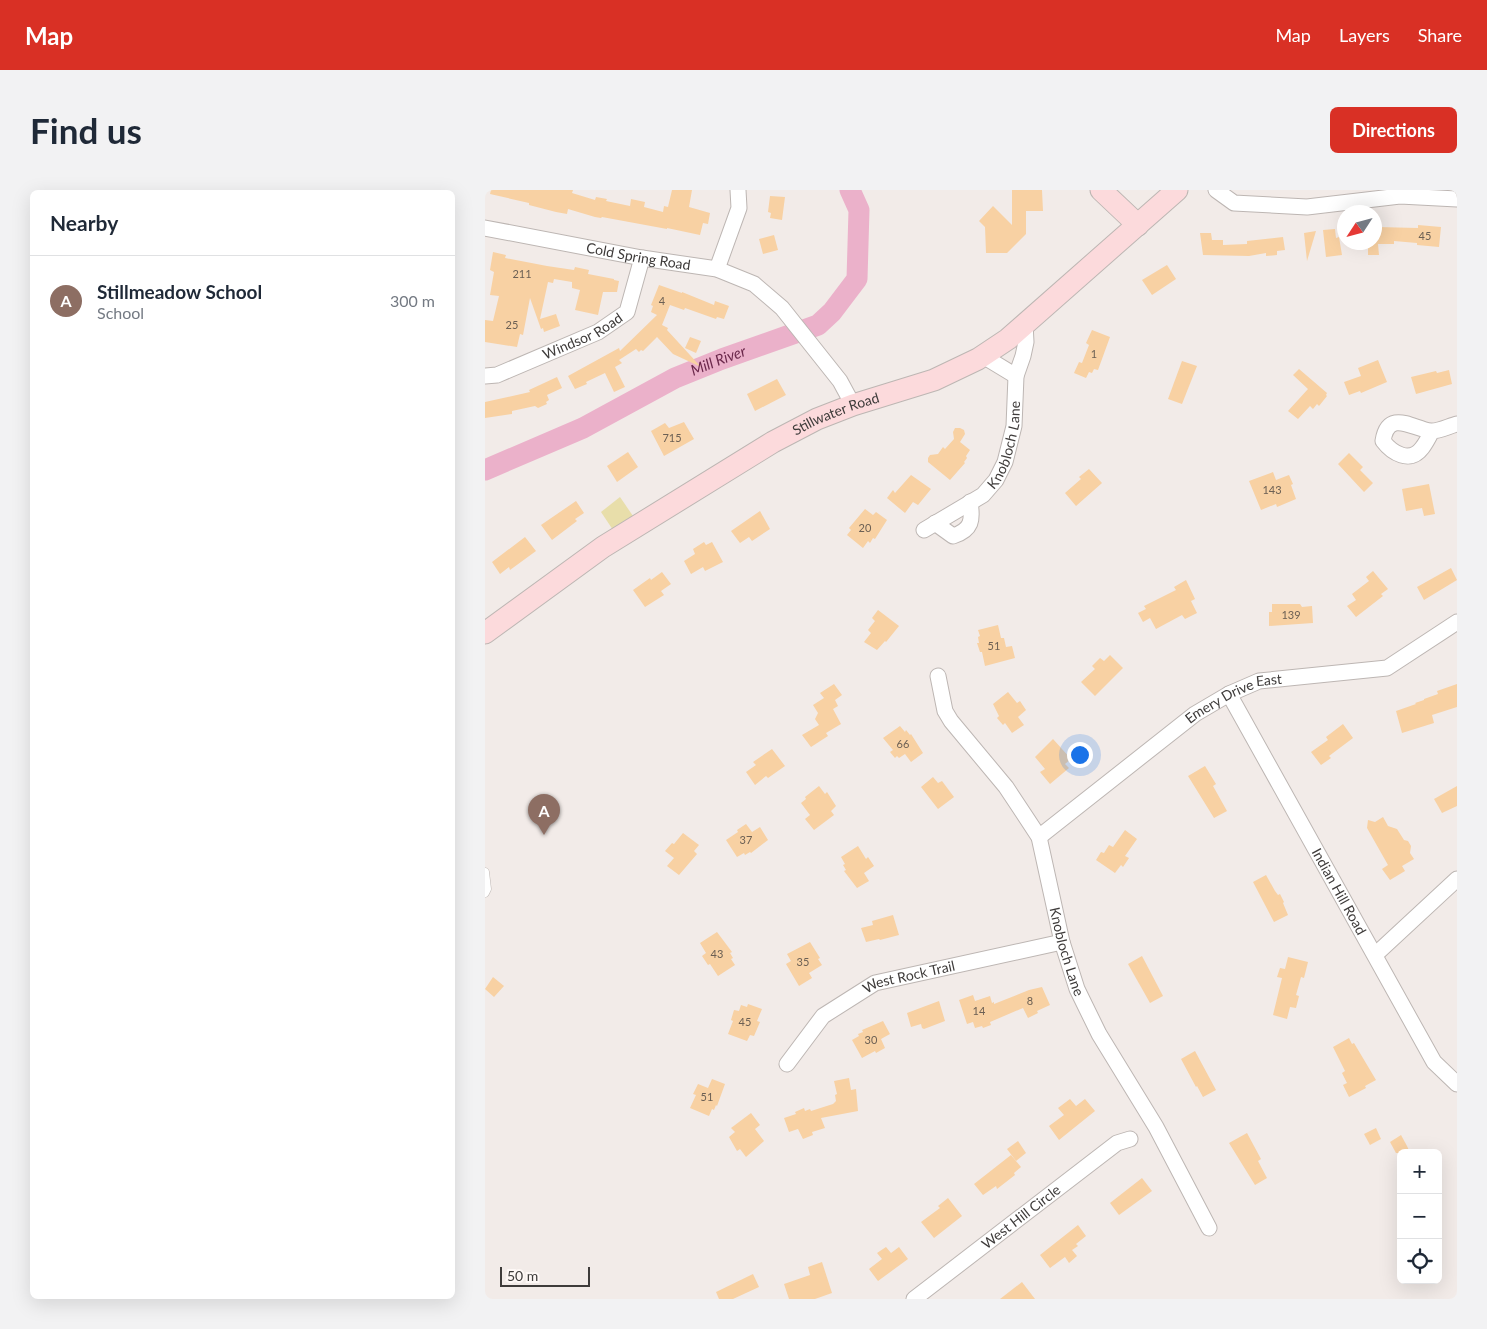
<!DOCTYPE html>
<meta charset="utf-8">
<style>
body{margin:0;font-family:Lato,sans-serif;background:#f2f2f3;color:#1f2937}
.controls{position:absolute;right:15px;bottom:15px;display:grid;overflow:hidden;border-radius:8px;box-shadow:0 5px 20px #0002}
.controls button{width:45px;height:45px;display:grid;place-items:center;padding:0;border:0;border-bottom:1px solid #e0e1e3;background:#fff;color:#1f2937;font:25px sans-serif}
.compass{position:absolute;left:852px;top:15px;width:45px;height:45px;border-radius:50%;background:#fff;box-shadow:0 5px 20px #0002;rotate:234deg}
.scale{position:absolute;left:15px;bottom:12px;width:90px;box-sizing:border-box;padding-left:5px;border:2px solid #3e3b3a;border-top:0;font-size:14px;line-height:18px;white-space:nowrap;color:#3e3b3a;-webkit-text-stroke:4px #fef8f6;paint-order:stroke}
.you{position:absolute;left:594px;top:564px;width:18px;height:18px;margin:-12px;border:4px solid #fff;border-radius:50%;background:#1a73e8;box-shadow:0 0 0 8px #1a73e833}
.badge{display:grid;place-items:center;width:32px;height:32px;border-radius:50%;background:#d93025;color:#fff;font-size:16px;font-weight:700}
.pin{position:absolute;translate:-50% -41px;filter:drop-shadow(0 1px 2px #0008)}
.pin::after{content:'';position:absolute;top:26px;width:18px;height:15px;background:inherit;clip-path:polygon(0 0,100% 0,50% 100%)}
.list{margin:0;padding:0;list-style:none}
h2{display:flex;justify-content:space-between;align-items:center;height:65px;margin:0;padding:0 20px;font-size:21px}
h2 small{font-size:16px;font-weight:400;color:#747a83}
.list li{display:grid;grid-template-columns:32px 1fr auto;gap:15px;align-items:center;box-sizing:border-box;height:90px;padding:0 20px;border-top:1px solid #e0e1e3}
.list b{display:block;font-size:19px;white-space:nowrap}
.list p{margin:0;font-size:16px;white-space:nowrap;color:#747a83}
.list em{font-size:16px;font-style:normal;color:#747a83}
.icon{flex:none;width:28px;height:28px;fill:none;stroke:currentColor;stroke-width:2;stroke-linecap:round;stroke-linejoin:round}
.map{position:relative;flex:none;width:972px;height:1109px;overflow:hidden;border-radius:8px}
header{display:flex;align-items:center;gap:30px;box-sizing:border-box;height:70px;padding:0 25px;background:#d93025;color:#fff}
header strong{font-size:24px}
nav{display:flex;gap:28px;margin-inline-start:auto;font-size:18px}
.intro{display:flex;align-items:center;justify-content:space-between;box-sizing:border-box;height:120px;padding:0 30px}
h1{margin:0;font-size:35px}
.button{padding:12px 22px;border-radius:8px;background:#d93025;color:#fff;font-size:18px;font-weight:700}
main{display:flex;gap:30px;padding:0 30px}
aside{flex:1;background:#fff;border-radius:8px;box-shadow:0 5px 20px #0002}
.map>svg:first-child{display:block}
.green{fill:#e8deaa}
.lines{fill:none;stroke-linecap:round;stroke-linejoin:round}
.river{stroke:#ebb1ca;stroke-width:21}
.building{fill:#f8d1a3}
.lane-casing{stroke:#bdb6b3;stroke-width:9}
.street-casing{stroke:#bdb6b3;stroke-width:17}
.secondary-casing{stroke:#bdb6b3;stroke-width:23}
.lane{stroke:#fff;stroke-width:8}
.street{stroke:#fff;stroke-width:15}
.secondary{stroke:#fcdadc;stroke-width:21}
.labels{text-anchor:middle;stroke-width:4;stroke-linejoin:round;paint-order:stroke}
.number-label{font-size:11px;fill:#6c6054}
.street-label{font-size:14px;fill:#3e3b3a;stroke:#fef8f6}
.water-label{font-size:15px;font-style:italic;fill:#6b284b;stroke:#fef8f6}
</style>
<header>
<strong>Map</strong>
<nav><a>Map</a><a>Layers</a><a>Share</a></nav>
</header>
<div class="intro"><h1>Find us</h1><a class="button">Directions</a></div>
<main>
<aside>
<h2>Nearby<small></small></h2>
<ul class="list">
<li><span class="badge" style="background:#8d6e63">A</span><div><b>Stillmeadow School</b><p>School</p></div><em>300 m</em></li>
</ul>
</aside>
<div class="map">
<svg width="972" height="1109" viewBox="0 0 972 1109">
<rect width="100%" height="100%" fill="#f2ebe8"/>
<polygon class="green" points="135,307 148,326 128,340 116,322"/>
<g class="lines">
<path class="river" id="s1" d="M0 280 98 238 190 188 237 169 333 135 347 122 372 89 374 20 365 0"/>
</g>
<g class="building">
<polygon points="6,0 88,0 87,3 110,10 111,7 122,9 121,11 145,16 146,9 160,12 159,17 178,22 179,16 183,17 187,0 207,0 204,17 225,23 223,34 218,33 215,45 182,38 182,39 117,27 116,28 110,27 83,19 82,24 71,22 44,15 44,13 5,4"/>
<polygon points="527,0 557,0 558,21 541,21 541,44 522,63 501,63 500,37 494,31 508,16 527,35"/>
<polygon points="285,6 300,7 297,30 285,28 286,23 283,22"/>
<polygon points="933,35 956,37 954,57 932,55 932,53 909,51 909,54 893,54 894,65 883,65 883,52 890,52 890,41 892,41 892,37 933,38"/>
<polygon points="850,39 851,48 854,47 857,65 841,67 838,40"/>
<polygon points="831,41 822,71 819,43"/>
<polygon points="715,43 726,43 727,50 738,50 738,55 762,54 762,51 798,47 800,60 792,61 792,65 781,66 781,63 764,66 718,65"/>
<polygon points="289,45 293,60 278,64 274,49"/>
<polygon points="8,62 21,65 20,68 62,76 89,80 90,77 104,80 103,84 129,89 129,90 134,91 132,102 118,102 113,125 90,120 95,100 87,98 87,92 69,89 68,93 63,92 55,129 71,124 75,136 59,142 58,138 56,139 45,108 38,145 35,144 32,157 0,152 0,130 8,131 14,106 5,105 9,82 5,80"/>
<polygon points="682,75 691,89 667,105 657,90"/>
<polygon points="174,95 197,103 197,102 229,115 230,111 244,116 239,129 232,127 231,129 200,118 199,120 185,115 177,135 183,138 182,140 216,177 188,164 172,147 158,161 156,160 154,162 151,159 134,170 137,173 130,177 140,197 129,202 120,183 101,192 102,194 90,199 83,186 134,158 135,161 172,125 166,122 168,116 166,115"/>
<polygon points="607,140 625,147 613,180 609,179 607,183 604,182 601,188 589,183 594,172 597,173 604,155 601,153"/>
<polygon points="205,147 216,151 211,163 200,158"/>
<polygon points="893,170 902,192 876,203 875,201 864,205 859,192 876,186 873,178"/>
<polygon points="697,171 712,176 697,214 683,209"/>
<polygon points="814,179 842,203 841,205 842,206 834,216 832,214 828,219 825,216 813,229 803,221 823,199 808,185"/>
<polygon points="964,180 967,194 931,204 926,187 951,181 952,183"/>
<polygon points="72,187 77,198 62,205 64,210 61,212 62,214 53,218 50,216 27,221 27,224 0,228 0,212 45,202 44,200"/>
<polygon points="292,189 301,205 270,221 262,204"/>
<polygon points="199,232 209,249 179,266 166,241 180,233 184,238"/>
<polygon points="470,238 475,238 479,240 480,244 475,252 485,260 481,266 482,268 479,272 480,273 465,290 443,272 443,268 445,265 453,264 458,257 460,259 469,249 468,242"/>
<polygon points="143,262 153,277 132,292 122,276"/>
<polygon points="864,263 878,277 875,280 888,293 879,302 853,274"/>
<polygon points="604,279 617,293 591,316 580,303 596,289 594,287"/>
<polygon points="788,282 791,290 804,285 808,294 806,295 811,309 792,317 791,314 776,320 764,291"/>
<polygon points="426,285 446,299 433,315 428,312 420,323 402,308 408,300 410,303"/>
<polygon points="944,294 950,324 939,326 937,318 921,321 917,299"/>
<polygon points="91,311 99,323 90,329 92,331 67,350 56,335"/>
<polygon points="380,319 388,325 391,322 402,330 390,349 388,348 385,353 383,351 378,358 362,345 366,340 364,338"/>
<polygon points="275,321 285,339 267,351 264,347 255,353 246,341"/>
<polygon points="40,347 51,361 25,380 24,377 15,384 7,372"/>
<polygon points="219,352 221,355 227,352 238,372 220,381 218,377 206,384 199,371 210,364 208,359"/>
<polygon points="966,378 972,390 939,410 932,397"/>
<polygon points="888,381 903,399 896,404 898,406 871,427 862,416 871,410 867,404 884,391 881,387"/>
<polygon points="177,382 186,394 176,401 179,405 160,417 148,400 165,388 166,390"/>
<polygon points="701,390 710,409 706,411 712,423 700,429 697,425 671,439 665,428 658,432 653,423 661,419 659,416 691,400 689,397"/>
<polygon points="787,414 815,414 817,417 827,416 828,433 784,436 784,422 787,422"/>
<polygon points="393,420 414,436 401,452 400,451 392,460 379,452 386,443 383,440 390,431 387,428"/>
<polygon points="513,435 516,448 519,448 521,457 527,456 530,468 500,476 497,462 495,462 492,453 494,453 493,447 495,446 493,440"/>
<polygon points="625,465 638,478 610,506 596,492 610,479 607,476 615,468 619,471"/>
<polygon points="349,494 357,505 350,510 353,516 348,519 356,534 341,543 343,546 326,557 317,545 334,535 330,529 333,523 328,515 339,508 335,503"/>
<polygon points="972,494 972,517 947,525 949,533 917,543 911,521 931,514 930,513 939,510 939,509 953,504 952,501"/>
<polygon points="523,502 532,513 535,511 541,520 533,527 539,535 527,543 520,533 518,535 512,528 514,526 508,514"/>
<polygon points="858,534 868,548 844,566 846,568 836,575 826,562 843,550 841,547"/>
<polygon points="415,536 420,542 421,540 425,545 426,544 438,563 426,572 420,564 414,568 412,566 410,568 405,562 408,560 398,548"/>
<polygon points="568,549 586,569 580,574 584,578 565,594 555,582 560,579 550,567"/>
<polygon points="287,559 300,576 283,588 281,586 270,595 261,582 271,575 268,572"/>
<polygon points="720,576 731,594 728,596 742,621 729,628 703,586"/>
<polygon points="448,587 453,593 457,591 469,607 453,619 436,597"/>
<polygon points="334,596 340,604 342,602 351,616 346,621 349,625 329,640 320,629 325,625 316,613 321,609 320,607"/>
<polygon points="972,596 972,616 957,623 949,609"/>
<polygon points="898,627 903,636 912,639 919,650 923,651 926,656 925,663 929,669 917,676 920,681 905,690 897,679 903,675 882,638 883,630 890,632"/>
<polygon points="261,634 267,642 275,637 283,650 266,663 265,662 260,665 259,663 252,667 241,650 253,642 252,640"/>
<polygon points="640,640 652,649 640,666 644,668 638,677 636,675 630,683 611,670 616,662 619,663 624,655 628,657"/>
<polygon points="198,643 214,655 209,661 212,664 194,685 182,676 189,668 180,661 187,653 189,654"/>
<polygon points="373,656 381,669 383,667 389,676 379,683 384,691 372,698 359,681 361,680 358,675 360,674 356,667"/>
<polygon points="781,685 790,701 793,705 795,704 799,712 798,713 803,725 789,732 768,692"/>
<polygon points="408,725 414,745 395,750 394,749 381,752 376,738 388,735 387,731"/>
<polygon points="232,742 247,762 245,763 248,768 246,769 250,775 233,786 225,774 223,775 217,766 221,763 215,753"/>
<polygon points="325,752 335,768 333,769 337,775 324,783 327,788 314,796 301,774 306,771 302,764"/>
<polygon points="657,766 678,806 665,813 643,774"/>
<polygon points="803,767 823,772 819,788 816,787 811,805 814,806 811,818 805,817 802,829 788,825 797,788 792,787 795,778 800,779"/>
<polygon points="8,787 19,796 9,807 0,799"/>
<polygon points="557,797 565,815 552,821 553,823 543,828 538,818 505,832 506,835 498,838 497,836 490,838 488,832 482,834 474,810 488,805 490,811 505,806 507,813 509,812 509,814 544,800"/>
<polygon points="454,811 460,831 439,839 437,838 436,834 426,837 422,823"/>
<polygon points="263,814 277,819 272,831 275,832 269,846 265,845 262,851 243,844 248,831 246,830 249,820 254,821 256,815 262,817"/>
<polygon points="398,831 405,844 396,849 400,858 391,863 390,861 377,868 367,850 374,846 373,844 378,842 377,840"/>
<polygon points="864,848 867,854 869,853 891,890 880,896 881,898 864,907 858,895 862,893 857,883 860,881 848,857"/>
<polygon points="710,861 731,900 718,907 712,896 711,897 696,869"/>
<polygon points="364,888 366,900 371,899 373,921 336,928 340,938 327,942 328,945 318,949 313,939 304,942 299,928 311,924 310,922 319,918 320,921 325,919 326,921 348,914 351,911 350,905 352,904 349,891"/>
<polygon points="227,889 240,894 232,916 231,915 229,920 227,919 224,926 205,918 211,905 208,904 213,894 223,898"/>
<polygon points="585,909 591,916 600,909 610,921 574,950 564,936 579,925 573,918"/>
<polygon points="266,923 275,935 270,939 279,951 261,967 255,959 252,961 244,947 250,942 246,938"/>
<polygon points="891,938 896,949 885,955 879,944"/>
<polygon points="762,943 776,969 773,971 782,988 770,995 744,953"/>
<polygon points="916,945 922,956 925,963 911,963 905,952"/>
<polygon points="533,951 541,963 531,971 522,959"/>
<polygon points="526,965 536,977 529,983 530,985 512,999 511,996 498,1005 489,994"/>
<polygon points="657,988 667,1001 634,1025 625,1013"/>
<polygon points="463,1008 477,1026 449,1048 436,1032 455,1018 453,1016"/>
<polygon points="593,1035 601,1046 591,1054 593,1056 587,1060 592,1066 584,1073 580,1067 565,1078 555,1065"/>
<polygon points="401,1057 406,1063 414,1057 423,1069 393,1091 384,1079 397,1069 392,1063"/>
<polygon points="337,1072 347,1103 330,1109 304,1109 299,1094 325,1085 323,1077"/>
<polygon points="268,1084 274,1097 248,1109 234,1109 231,1102"/>
<polygon points="537,1092 550,1109 515,1109"/>
</g>
<g class="lines">
<g class="lane-casing">
<polyline id="lane" points="0,682 2,699 0,703"/>
</g>
<g class="street-casing">
<g id="street">
<polyline points="731,0 749,13 822,17 915,6 972,9"/>
<path id="s2" d="M0 38 157 68 232 79 269 94 297 118 355 191 368 215"/>
<polyline points="232,79 254,18 253,0"/>
<polyline points="498,166 531,186"/>
<path id="s3" d="M0 186 12 185 113 142 142 122 157 68"/>
<path d="M947 241C944 247 941 253 937 258 925 274 907 263 898 251 903 219 927 238 945 241 953 242 964 236 972 234"/>
<path d="M450 333 468 346C487 340 488 330 485 312"/>
<path id="s4" d="M439 340 498 305 511 290 520 272 529 236 531 186 538 166 541 152 540 134"/>
<path id="s5" d="M453 486 460 521 466 531 521 597 554 647 577 752 592 799 614 844 671 937 724 1038"/>
<path id="s6" d="M744 504 949 872 972 894"/>
<path id="s7" d="M554 647 710 524 744 504 774 491 902 478 972 432"/>
<polyline points="890,765 972,689"/>
<path id="s8" d="M302 874 338 826 390 793 577 752"/>
<path id="s9" d="M429 1109 632 953 645 949"/>
</g>
</g>
<g class="secondary-casing">
<g id="secondary">
<polyline points="616,0 653,35"/>
<path id="s10" d="M0 443 118 357 288 252 332 229 368 215 449 190 493 169 523 149 692 0"/>
</g>
</g>
<use href="#lane" class="lane"/>
<use href="#street" class="street"/>
<use href="#secondary" class="secondary"/>
</g>
<g class="labels">
<g class="number-label">
<text x="940" y="50">45</text>
<text x="37" y="88">211</text>
<text x="177" y="115">4</text>
<text x="27" y="139">25</text>
<text x="609" y="168">1</text>
<text x="187" y="252">715</text>
<text x="787" y="304">143</text>
<text x="380" y="342">20</text>
<text x="806" y="429">139</text>
<text x="509" y="460">51</text>
<text x="418" y="558">66</text>
<text x="261" y="654">37</text>
<text x="232" y="768">43</text>
<text x="318" y="776">35</text>
<text x="545" y="815">8</text>
<text x="494" y="825">14</text>
<text x="260" y="836">45</text>
<text x="386" y="854">30</text>
<text x="222" y="911">51</text>
</g>
<g class="street-label">
<text dy="5" stroke="none"><textPath href="#s2" startOffset="156">Cold Spring Road</textPath></text>
<text dy="5" stroke="none"><textPath href="#s3" startOffset="106">Windsor Road</textPath></text>
<text dy="5" stroke="none"><textPath href="#s10" startOffset="415">Stillwater Road</textPath></text>
<text dy="5" stroke="none"><textPath href="#s4" startOffset="125">Knobloch Lane</textPath></text>
<text dy="5" stroke="none"><textPath href="#s7" startOffset="241">Emery Drive East</textPath></text>
<text dy="5" stroke="none"><textPath href="#s6" startOffset="226">Indian Hill Road</textPath></text>
<text dy="5" stroke="none"><textPath href="#s5" startOffset="311">Knobloch Lane</textPath></text>
<text dy="5" stroke="none"><textPath href="#s8" startOffset="156">West Rock Trail</textPath></text>
<text dy="5" stroke="none"><textPath href="#s9" startOffset="135">West Hill Circle</textPath></text>
</g>
<g class="water-label">
<text dy="5" stroke="none"><textPath href="#s1" startOffset="258">Mill River</textPath></text>
</g>
</g>
</svg>
<div class="controls">
<button>+</button>
<button>−</button>
<button><svg class="icon" aria-label="locate" viewBox="0 0 24 24"><circle cx="12" cy="12" r="6"/><path d="M12 2v4M12 18v4M2 12h4M18 12h4"/></svg></button>
</div>
<svg class="compass" viewBox="-18 -18 36 36"><path d="M0-13l5 13h-10z" fill="#e53935"/><path d="M0 13l5-13h-10z" fill="#747a83"/></svg>
<div class="scale">50 m</div>
<div class="you"></div>
<div class="pin badge" style="left:59px;top:645px;background:#8d6e63">A</div>
</div>
</main>
